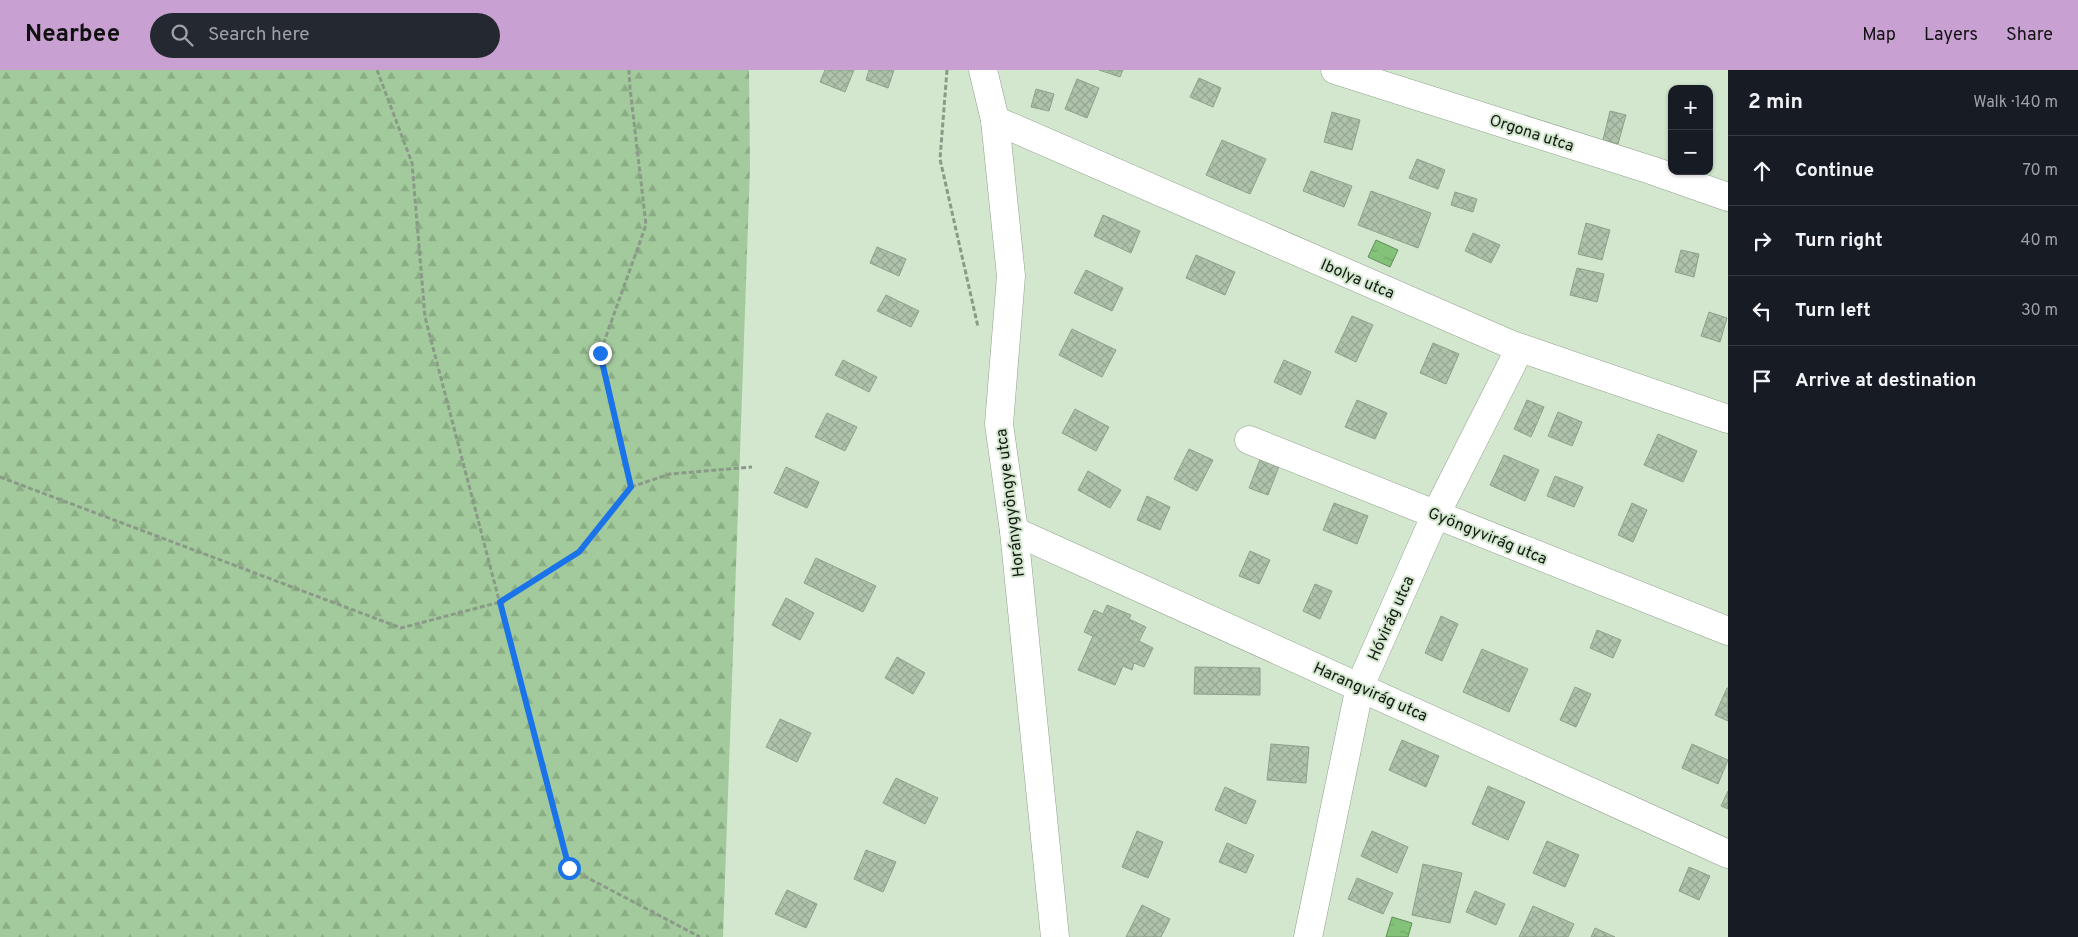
<!DOCTYPE html>
<meta charset="utf-8">
<style>
body{margin:0;font-family:Overpass,sans-serif;background:#242831;color:#f1f3f6}
.controls{position:absolute;right:15px;top:15px;display:grid;overflow:hidden;border-radius:10px;box-shadow:0 1px 4px #0004}
.controls button{width:45px;height:45px;display:grid;place-items:center;padding:0;border:0;border-bottom:1px solid #363941;background:#171b24;color:#f1f3f6;font:25px sans-serif}
.stop{position:absolute;width:15px;height:15px;margin:-11px;border:4px solid #1a73e8;border-radius:50%;background:#fff}
.stop.end{background:#1a73e8;border-color:#fff;box-shadow:0 1px 5px #0008}
.list{margin:0;padding:0;list-style:none}
h2{display:flex;justify-content:space-between;align-items:center;height:65px;margin:0;padding:0 20px;font-size:21px}
h2 small{font-size:16px;font-weight:400;color:#9ea1a6}
.list li{display:grid;grid-template-columns:32px 1fr auto;gap:15px;align-items:center;box-sizing:border-box;height:70px;padding:0 20px;border-top:1px solid #363941}
.list b{display:block;font-size:19px;white-space:nowrap}
.list em{font-size:16px;font-style:normal;color:#9ea1a6}
.icon{flex:none;width:28px;height:28px;fill:none;stroke:currentColor;stroke-width:2;stroke-linecap:round;stroke-linejoin:round}
.map{position:relative;flex:none;width:1728px;height:867px;overflow:hidden}
header{display:flex;align-items:center;gap:30px;box-sizing:border-box;height:70px;padding:0 25px;background:#c8a1d2;color:#111}
header strong{font-size:24px}
nav{display:flex;gap:28px;margin-inline-start:auto;font-size:18px}
.search{width:350px;height:45px;background:#242831;display:flex;align-items:center;gap:12px;box-sizing:border-box;padding:0 18px;border-radius:28px;color:#9ea1a6;font-size:19px}
main{display:flex}
aside{flex:1;background:#171b24}
.map>svg:first-child{display:block}
.forest{fill:url(#forest-firs)}
.water{fill:url(#water-ripples);stroke:#628f5a}
.building{fill:url(#building-cross-hatch);stroke:#8fa18b}
.lines{fill:none;stroke-linecap:round;stroke-linejoin:round}
.minor-casing{stroke:#8fa18b;stroke-width:29}
.path{stroke:#8b9a88;stroke-width:3;stroke-dasharray:5 2.5;stroke-linecap:butt}
.minor{stroke:#fff;stroke-width:28}
.route{stroke:#1a73e8;stroke-width:6}
.labels{text-anchor:middle;stroke-width:4;stroke-linejoin:round;paint-order:stroke}
.street-label{font-size:16px;fill:#121911;stroke:#d3e7cf}
</style>
<header>
<strong>Nearbee</strong>
<div class="search"><svg class="icon" aria-label="search" viewBox="0 0 24 24"><circle cx="10" cy="10" r="6"/><path d="M15 15l6 6"/></svg>Search here</div>
<nav><a>Map</a><a>Layers</a><a>Share</a></nav>
</header>
<main>
<div class="map">
<svg width="1728" height="867" viewBox="0 0 1728 867">
<defs>
<pattern id="forest-firs" width="22" height="20" patternUnits="userSpaceOnUse" patternTransform="scale(1.25)"><rect width="22" height="20" fill="#a3ca9c"/><path d="M5 1l3.5 6h-7zM16 11l3.5 6h-7z" fill="#8bad85"/></pattern>
<pattern id="water-ripples" width="26" height="14" patternUnits="userSpaceOnUse" patternTransform="scale(1.25)"><rect width="26" height="14" fill="#84c179"/><path d="M2 4q2-2 4 0t4 0M15 11q2-2 4 0t4 0" fill="none" stroke="#71a568"/></pattern>
<pattern id="building-cross-hatch" width="8" height="8" patternUnits="userSpaceOnUse" patternTransform="scale(1.25)"><rect width="8" height="8" fill="#afc2ab"/><path d="M0 0l8 8M0 8l8-8" fill="none" stroke="#96a692"/></pattern>
</defs>
<rect width="100%" height="100%" fill="#d3e7cf"/>
<polygon class="forest" points="0,0 749,0 750,98 723,867 0,867"/>
<g class="water">
<polygon points="1376,170 1398,180 1390,197 1368,187"/>
<polygon points="1392,847 1412,853 1408,867 1386,867"/>
</g>
<g class="building">
<polygon points="825,0 854,0 845,22 820,12"/>
<polygon points="869,0 894,0 888,18 866,10"/>
<polygon points="1099,0 1123,0 1120,7"/>
<polygon points="1199,8 1221,18 1213,37 1190,27"/>
<polygon points="1077,9 1099,18 1087,48 1065,39"/>
<polygon points="1036,19 1054,24 1049,41 1031,37"/>
<polygon points="1610,41 1626,45 1618,74 1603,70"/>
<polygon points="1332,42 1360,50 1352,80 1324,72"/>
<polygon points="1222,70 1266,89 1250,124 1206,105"/>
<polygon points="1417,89 1445,100 1438,119 1409,108"/>
<polygon points="1311,101 1352,116 1344,137 1303,121"/>
<polygon points="1371,121 1431,143 1418,178 1358,155"/>
<polygon points="1455,122 1477,129 1473,142 1451,135"/>
<polygon points="1103,145 1140,161 1131,183 1094,166"/>
<polygon points="1586,153 1610,160 1602,190 1578,184"/>
<polygon points="1473,163 1500,175 1491,193 1465,181"/>
<polygon points="877,177 906,189 899,206 870,193"/>
<polygon points="1681,180 1699,184 1694,207 1675,202"/>
<polygon points="1196,185 1235,202 1225,225 1186,208"/>
<polygon points="1577,198 1604,204 1597,232 1570,225"/>
<polygon points="1086,200 1123,218 1112,241 1074,223"/>
<polygon points="886,225 919,241 911,257 877,241"/>
<polygon points="1709,242 1727,248 1720,272 1701,266"/>
<polygon points="1352,246 1373,255 1356,292 1335,282"/>
<polygon points="1072,259 1116,280 1102,307 1059,285"/>
<polygon points="1433,273 1459,284 1446,314 1420,303"/>
<polygon points="843,290 877,307 869,322 835,305"/>
<polygon points="1284,290 1311,302 1301,325 1274,312"/>
<polygon points="1357,330 1387,343 1375,369 1345,357"/>
<polygon points="1527,330 1544,337 1531,367 1514,359"/>
<polygon points="1075,339 1109,357 1096,381 1062,363"/>
<polygon points="1558,342 1582,352 1572,376 1548,366"/>
<polygon points="827,343 857,357 845,381 815,367"/>
<polygon points="1658,364 1697,381 1683,412 1644,395"/>
<polygon points="1189,379 1213,390 1197,421 1174,409"/>
<polygon points="1504,385 1539,400 1525,431 1490,415"/>
<polygon points="1261,387 1280,394 1268,425 1249,418"/>
<polygon points="786,397 819,412 807,438 774,423"/>
<polygon points="1088,401 1121,420 1110,438 1078,420"/>
<polygon points="1555,406 1583,417 1574,437 1547,426"/>
<polygon points="1147,426 1170,437 1160,460 1137,450"/>
<polygon points="1334,433 1368,446 1357,474 1323,460"/>
<polygon points="1632,433 1647,440 1633,472 1618,465"/>
<polygon points="1250,481 1270,490 1259,514 1239,506"/>
<polygon points="816,488 876,516 863,542 804,513"/>
<polygon points="1315,514 1332,521 1320,549 1303,541"/>
<polygon points="786,528 814,543 800,570 772,555"/>
<polygon points="1107,535 1131,545 1129,549 1146,557 1139,571 1153,578 1144,597 1134,593 1132,600 1123,596 1115,615 1078,600 1093,566 1084,562 1094,540 1103,544"/>
<polygon points="1441,546 1458,554 1442,591 1425,583"/>
<polygon points="1597,560 1621,570 1613,588 1590,578"/>
<polygon points="1482,579 1528,599 1509,642 1463,622"/>
<polygon points="897,587 925,603 913,624 885,608"/>
<polygon points="1195,597 1260,598 1260,625 1194,624"/>
<polygon points="1575,617 1591,624 1576,657 1560,650"/>
<polygon points="1727,618 1728,618 1728,651 1715,645"/>
<polygon points="780,649 811,663 797,692 766,677"/>
<polygon points="1402,670 1439,686 1426,717 1389,700"/>
<polygon points="1271,674 1309,677 1306,713 1267,710"/>
<polygon points="1692,674 1728,690 1718,714 1682,698"/>
<polygon points="896,708 938,728 925,754 883,733"/>
<polygon points="1488,716 1525,732 1508,770 1472,754"/>
<polygon points="1225,717 1256,731 1246,754 1215,740"/>
<polygon points="1728,721 1728,739 1721,736"/>
<polygon points="1137,761 1163,772 1148,808 1122,797"/>
<polygon points="1372,761 1408,777 1397,803 1361,786"/>
<polygon points="1547,771 1579,785 1565,817 1533,803"/>
<polygon points="1227,773 1254,785 1246,803 1219,792"/>
<polygon points="866,780 896,792 883,822 854,809"/>
<polygon points="1423,794 1462,803 1450,853 1412,845"/>
<polygon points="1689,797 1710,806 1699,830 1679,821"/>
<polygon points="1357,808 1393,823 1383,844 1348,829"/>
<polygon points="787,820 817,834 806,858 775,844"/>
<polygon points="1475,821 1505,834 1496,855 1466,842"/>
<polygon points="1142,835 1170,849 1161,867 1126,867"/>
<polygon points="1533,836 1574,854 1568,867 1519,867"/>
<polygon points="1595,858 1615,867 1591,867"/>
</g>
<g class="lines">
<g class="minor-casing">
<g id="minor">
<polyline points="983,0 995,50 1011,206 999,354 1014,461 1055,867"/>
<polyline points="1335,0 1651,100 1728,127"/>
<polyline points="995,50 1512,275 1728,349"/>
<polyline points="1249,370 1728,561"/>
<polyline points="1014,461 1728,784"/>
<polyline points="1308,867 1360,616 1436,444 1520,278"/>
</g>
</g>
<g class="path">
<polyline points="377,0 412,93 425,247 569,798 700,867"/>
<polyline points="947,0 940,89 978,257"/>
<polyline points="0,407 401,558 500,532 579,482 631,417 600,283 646,155 630,18 629,0"/>
<polyline points="631,417 670,404 752,397"/>
</g>
<use href="#minor" class="minor"/>
</g>
<g class="lines">
<polyline class="route" points="569,798 500,532 579,482 631,417 600,283"/>
</g>
<g class="labels">
<g class="street-label">
<text transform="translate(1532 62) rotate(18)" y="6">Orgona utca</text>
<text transform="translate(1358 208) rotate(23)" y="6">Ibolya utca</text>
<text transform="translate(1009 433) rotate(-97)" y="6">Horánygyöngye utca</text>
<text transform="translate(1488 465) rotate(22)" y="6">Gyöngyvirág utca</text>
<text transform="translate(1390 548) rotate(-66)" y="6">Hóvirág utca</text>
<text transform="translate(1371 621) rotate(24)" y="6">Harangvirág utca</text>
</g>
</g>
</svg>
<div class="controls">
<button>+</button>
<button>−</button>
</div>
<div class="stop" style="left:569px;top:798px"></div>
<div class="stop end" style="left:600px;top:283px"></div>
</div>
<aside>
<h2>2 min<small>Walk · 140 m</small></h2>
<ul class="list">
<li><svg class="icon" aria-label="ahead" viewBox="0 0 24 24"><path d="M12 20V5M6 11l6-6 6 6"/></svg><div><b>Continue</b></div><em>70 m</em></li>
<li><svg class="icon" aria-label="right" viewBox="0 0 24 24"><path d="M7 20v-9h11M14 6l5 5-5 5"/></svg><div><b>Turn right</b></div><em>40 m</em></li>
<li><svg class="icon" aria-label="left" viewBox="0 0 24 24"><path d="M17 20v-9H6M10 6l-5 5 5 5"/></svg><div><b>Turn left</b></div><em>30 m</em></li>
<li><svg class="icon" aria-label="arrive" viewBox="0 0 24 24"><path d="M6 21V4h12l-3 4 3 4H6"/></svg><div><b>Arrive at destination</b></div></li>
</ul>
</aside>
</main>
